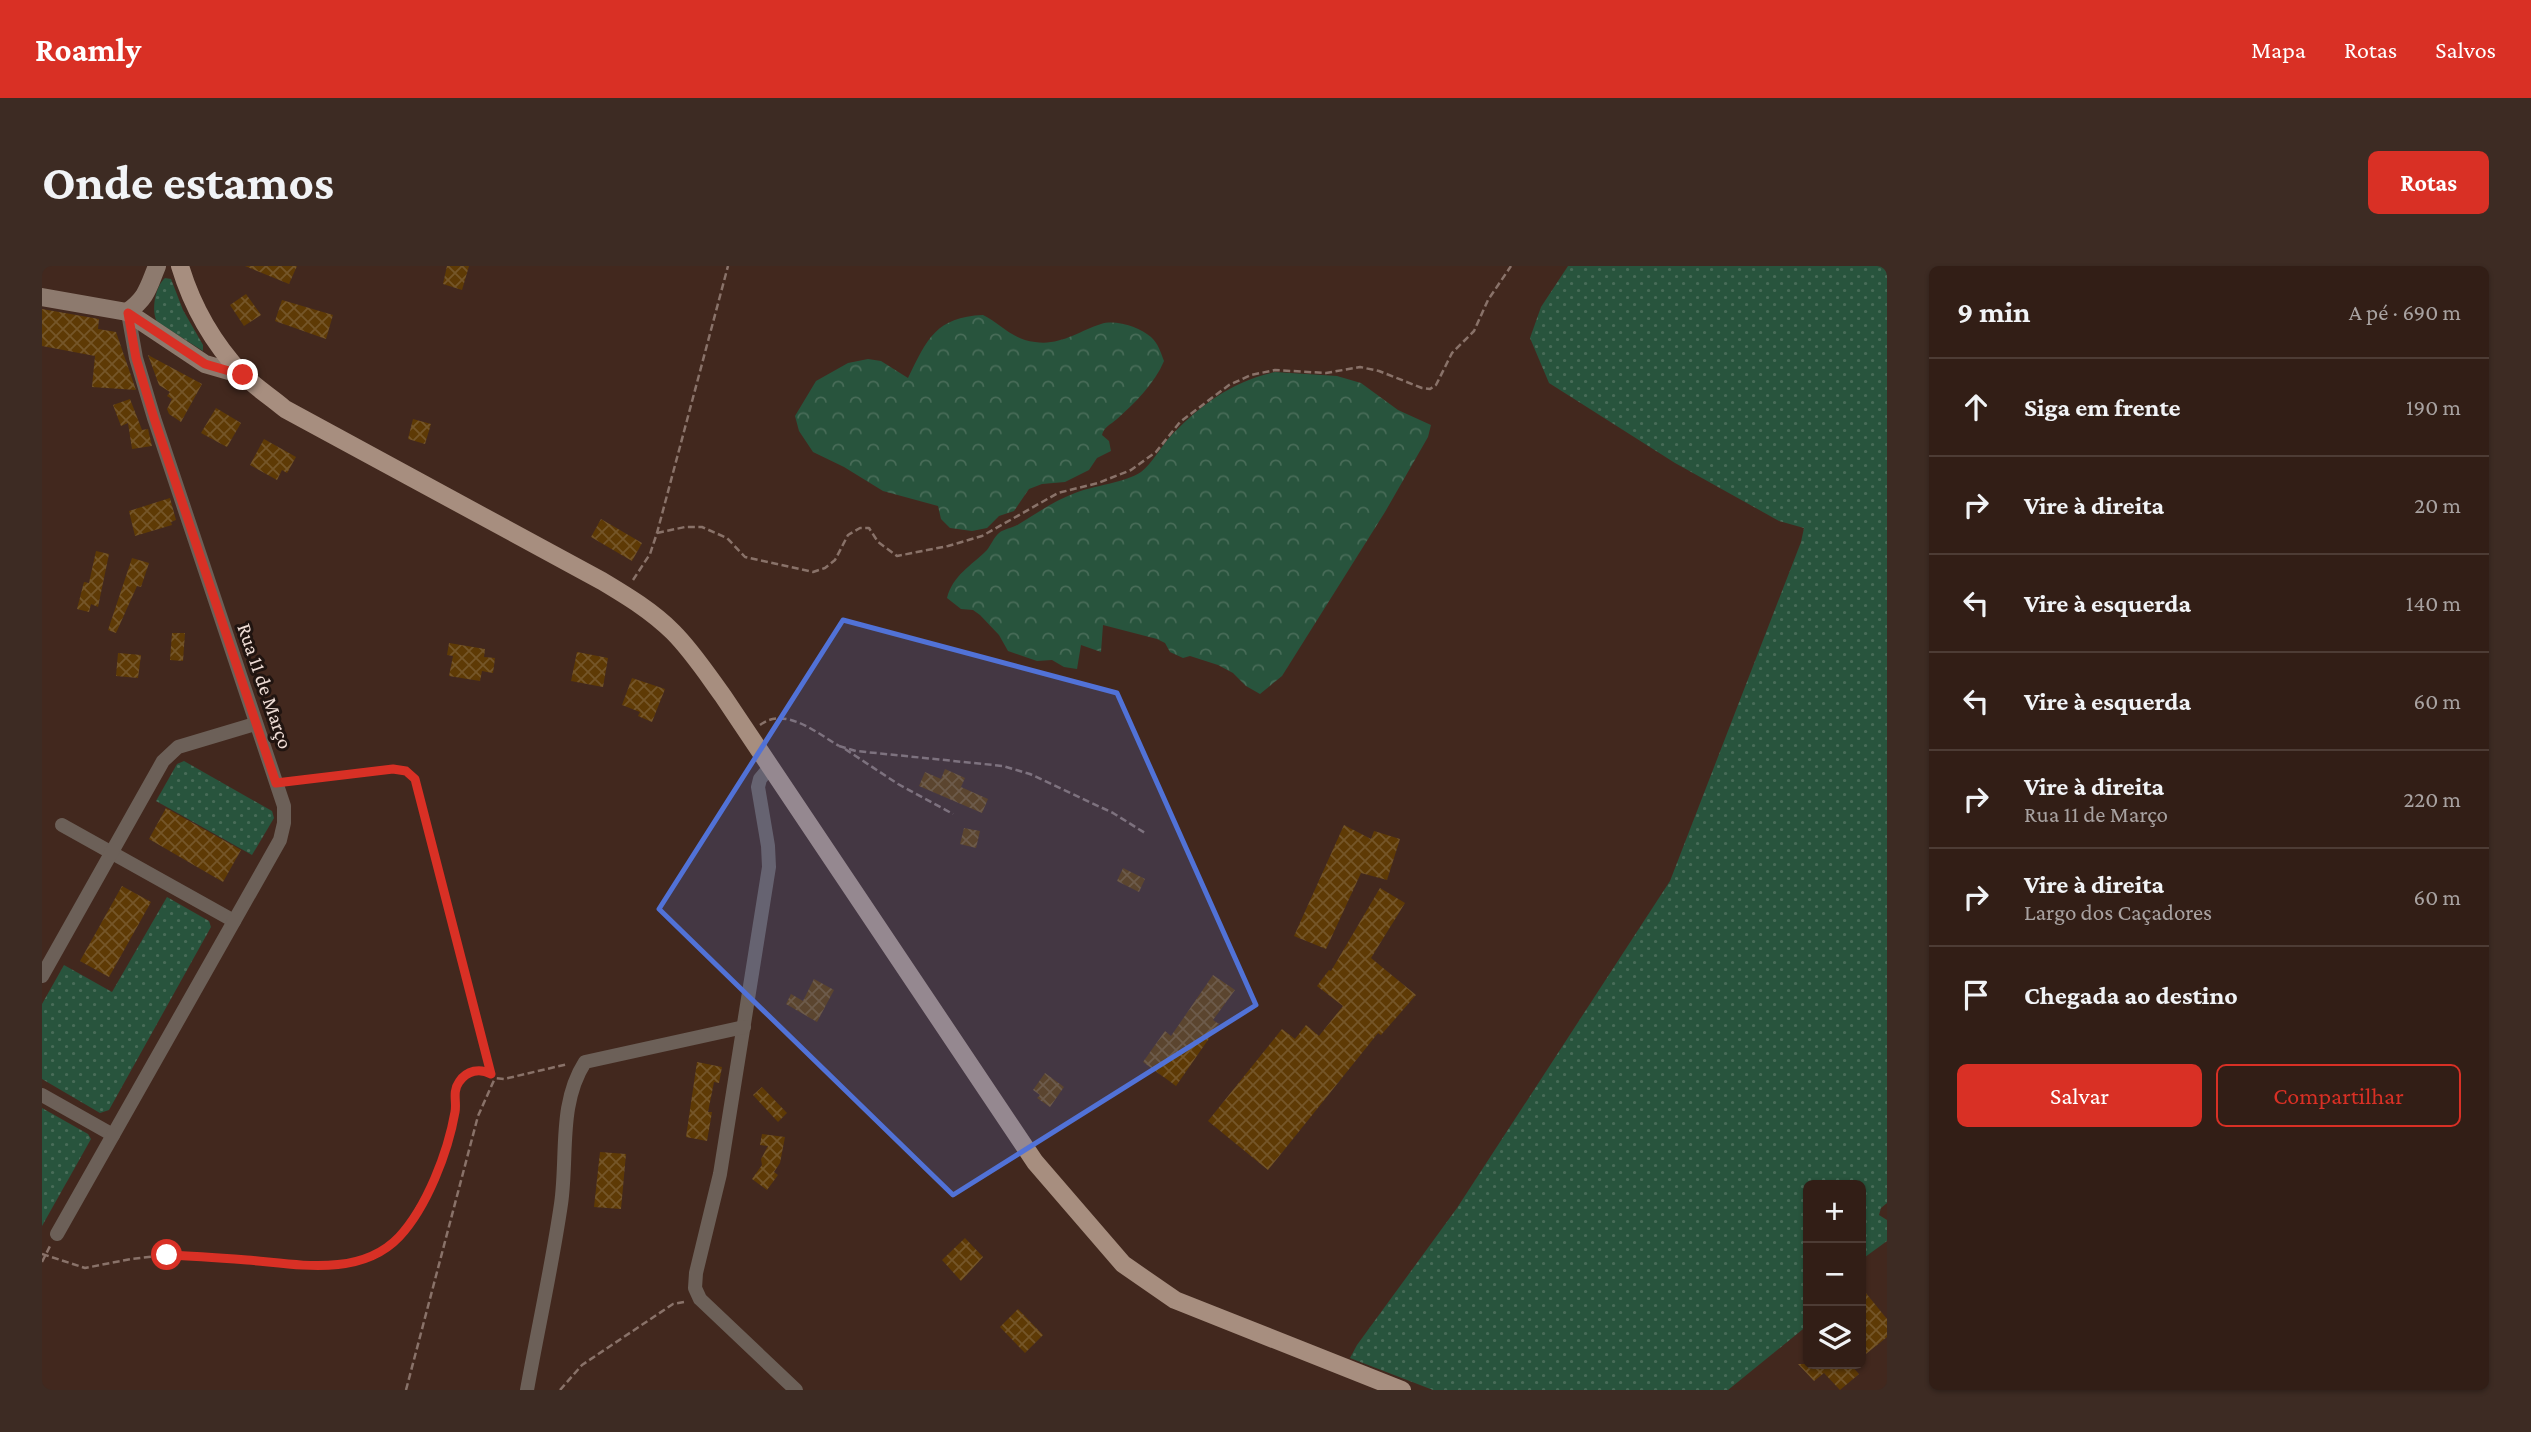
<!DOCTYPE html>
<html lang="pt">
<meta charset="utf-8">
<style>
body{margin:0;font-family:"Crimson Pro",serif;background:#3d2b23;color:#f1f3f6}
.controls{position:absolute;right:21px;bottom:21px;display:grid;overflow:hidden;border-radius:10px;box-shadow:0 2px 5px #0004}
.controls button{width:63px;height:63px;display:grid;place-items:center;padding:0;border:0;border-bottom:2px solid #4d3c35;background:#321e16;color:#f1f3f6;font:35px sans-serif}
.stop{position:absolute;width:21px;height:21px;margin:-16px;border:5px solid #d93025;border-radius:50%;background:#fff}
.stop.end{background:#d93025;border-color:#fff;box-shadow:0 2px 7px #0008}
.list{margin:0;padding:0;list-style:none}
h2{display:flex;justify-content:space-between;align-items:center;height:91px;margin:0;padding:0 28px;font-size:30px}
h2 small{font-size:23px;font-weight:400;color:#a8a2a1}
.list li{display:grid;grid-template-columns:46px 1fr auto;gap:21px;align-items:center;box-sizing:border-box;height:98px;padding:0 28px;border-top:2px solid #4d3c35}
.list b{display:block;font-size:26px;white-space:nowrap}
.list p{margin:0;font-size:23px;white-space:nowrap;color:#a8a2a1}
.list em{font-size:23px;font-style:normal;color:#a8a2a1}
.actions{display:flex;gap:14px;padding:21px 28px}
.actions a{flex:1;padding:16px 0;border:2px solid #d93025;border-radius:10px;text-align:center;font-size:24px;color:#d93025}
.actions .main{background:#d93025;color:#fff}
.icon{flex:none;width:38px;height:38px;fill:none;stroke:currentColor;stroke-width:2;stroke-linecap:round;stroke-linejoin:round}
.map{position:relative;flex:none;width:1845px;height:1124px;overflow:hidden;border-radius:10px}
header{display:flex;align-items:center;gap:42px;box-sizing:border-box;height:98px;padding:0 35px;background:#d93025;color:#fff}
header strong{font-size:33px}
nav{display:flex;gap:38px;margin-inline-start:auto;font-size:24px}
.intro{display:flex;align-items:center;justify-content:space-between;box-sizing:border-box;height:168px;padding:0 42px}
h1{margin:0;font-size:49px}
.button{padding:18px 32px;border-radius:10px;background:#d93025;color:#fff;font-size:24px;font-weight:700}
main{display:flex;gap:42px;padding:0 42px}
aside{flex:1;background:#321e16;border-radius:10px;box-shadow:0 2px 5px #0004}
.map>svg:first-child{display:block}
.grass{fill:url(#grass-dots)}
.forest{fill:url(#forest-crowns)}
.building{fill:url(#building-cross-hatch)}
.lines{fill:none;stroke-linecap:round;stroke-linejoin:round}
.path{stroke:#897269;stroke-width:2.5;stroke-dasharray:7 3.5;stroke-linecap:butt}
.street{stroke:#6c6058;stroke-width:14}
.secondary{stroke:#8d7a6e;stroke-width:18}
.primary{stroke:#a78e7f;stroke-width:18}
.route{stroke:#d93025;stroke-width:9}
.marked{fill:#5172d7;fill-opacity:0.2;stroke:#5172d7;stroke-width:5;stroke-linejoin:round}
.labels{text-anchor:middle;stroke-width:6;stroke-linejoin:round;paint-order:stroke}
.street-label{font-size:21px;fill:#eedcd5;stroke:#201410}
</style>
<header>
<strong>Roamly</strong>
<nav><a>Mapa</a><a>Rotas</a><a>Salvos</a></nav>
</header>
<div class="intro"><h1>Onde estamos</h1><a class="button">Rotas</a></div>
<main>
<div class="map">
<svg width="1845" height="1124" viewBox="0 0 1845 1124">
<defs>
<pattern id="grass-dots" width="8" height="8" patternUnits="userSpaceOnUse" patternTransform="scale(1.75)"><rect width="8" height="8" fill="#28543d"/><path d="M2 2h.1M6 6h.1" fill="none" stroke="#486c58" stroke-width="1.8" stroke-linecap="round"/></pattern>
<pattern id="forest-crowns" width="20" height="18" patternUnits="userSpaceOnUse" patternTransform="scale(1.75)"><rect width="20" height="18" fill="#28543d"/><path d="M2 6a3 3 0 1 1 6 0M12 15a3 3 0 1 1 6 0" fill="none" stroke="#486c58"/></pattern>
<pattern id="building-cross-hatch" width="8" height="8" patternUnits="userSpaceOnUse" patternTransform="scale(1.75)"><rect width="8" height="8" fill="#5e3a05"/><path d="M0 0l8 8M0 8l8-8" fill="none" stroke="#755629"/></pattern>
</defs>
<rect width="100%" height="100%" fill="#42281e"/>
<g class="grass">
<polygon points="1526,0 1845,0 1845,937 1839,942 1837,949 1845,954 1845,975 1819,994 1819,919 1766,919 1766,1059 1686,1124 1391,1124 1308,1092 1315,1079 1415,942 1628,615 1759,276 1762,262 1737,255 1633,197 1507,117 1488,72 1499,41"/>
<path d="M123 12 129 13 141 44 161 79V85L115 56C109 44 113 21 123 12Z"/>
<polygon points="142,495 230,545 232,552 210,589 114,535 135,498"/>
<polygon points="125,631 167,655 169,661 67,844 58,847 0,813 0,738 22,699 70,726"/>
<polygon points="0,842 46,868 49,873 0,960"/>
</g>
<g class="forest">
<path d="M941 49C959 58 971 74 993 76 1018 80 1037 65 1059 58 1073 53 1098 61 1109 71 1116 77 1119 87 1122 95 1113 117 1093 137 1075 153 1068 159 1062 161 1060 169L1067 175 1069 185 1055 192 1047 204 1023 216 1000 218 987 223 972 245 957 250 945 262 930 265 908 262 899 253 896 240 841 225 802 201 771 186 757 165 753 150 774 115 806 97 826 93 839 95 866 112C885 73 894 51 941 49Z"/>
<path d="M1233 106 1295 110 1319 117 1356 144 1389 159 1386 171 1343 246 1240 410 1218 428 1204 420 1191 407 1176 399 1148 390 1141 392 1128 386 1123 377 1115 373 1061 359 1059 386 1039 379 1035 403 1022 401 1010 394 995 395 966 385 957 369 938 349 931 344 919 343 905 332C911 309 929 300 945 284 949 279 952 271 957 267 962 263 971 262 977 258 995 247 1012 235 1033 227 1050 220 1085 216 1099 206 1109 198 1118 183 1126 173 1155 141 1190 115 1233 106Z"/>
</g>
<g class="building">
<polygon points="203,0 255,0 247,18"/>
<polygon points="405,0 427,0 420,24 401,18"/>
<polygon points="204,28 219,49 202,60 188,39"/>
<polygon points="240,34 291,49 284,73 233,55"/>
<polygon points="0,43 57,53 56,63 74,66 94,124 50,121 53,90 0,80"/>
<polygon points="106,89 160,118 139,156 127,148 125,143 130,133 125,130 128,126 117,119"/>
<polygon points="88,133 100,164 106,163 110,180 90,183 86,157 79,160 71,139"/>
<polygon points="174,142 199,157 185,181 159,167"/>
<polygon points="371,153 389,158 383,178 366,173"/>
<polygon points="222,173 254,191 245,207 240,204 235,214 208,199"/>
<polygon points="128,232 134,254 129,256 130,259 93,270 87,245"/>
<polygon points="559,253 600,277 590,295 549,271"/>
<polygon points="54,285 67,288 56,341 49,338 47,346 35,343 42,316 47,317"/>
<polygon points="90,292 107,297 99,321 95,320 74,367 66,364"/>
<polygon points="130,367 143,367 141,395 128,394"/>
<polygon points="407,377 443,383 442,391 453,392 451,407 440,405 438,415 407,410 411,390 405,389"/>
<polygon points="535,386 566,392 561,421 529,415"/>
<polygon points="76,387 99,389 96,412 74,410"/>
<polygon points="590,412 623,423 610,456 596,450 598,446 580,439"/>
<polygon points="903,503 923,512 919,521 946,533 940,547 877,520 883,506 899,513"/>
<polygon points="124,542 199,584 181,616 107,573"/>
<polygon points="1302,559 1329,573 1332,565 1358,573 1345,614 1319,607 1284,683 1252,670"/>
<polygon points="922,562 938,565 934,582 918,578"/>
<polygon points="1081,602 1103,613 1097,626 1075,615"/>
<polygon points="80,620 109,636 67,711 38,695"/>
<polygon points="1338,622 1363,637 1329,692 1374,729 1339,769 1336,767 1226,904 1166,855 1240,763 1253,773 1264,759 1277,770 1301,740 1275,720 1287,704 1289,705"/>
<polygon points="1171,709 1193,724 1171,754 1177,758 1134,820 1101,796 1123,765 1129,770"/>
<polygon points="772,713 792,724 775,756 744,738 749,728 761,735"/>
<polygon points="655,796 680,801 677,817 672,816 666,846 670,846 665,875 644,871"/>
<polygon points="1003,807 1022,821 1008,841 995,832 998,829 991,824"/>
<polygon points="720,821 745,847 736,856 711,829"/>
<polygon points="720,868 743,871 738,897 732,906 736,909 725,924 710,913 720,899 719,893 726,880 718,879"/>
<polygon points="558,886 584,888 579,943 552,941"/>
<polygon points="923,972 941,991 919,1015 900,994"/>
<polygon points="1819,1021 1845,1053 1845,1071 1819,1092"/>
<polygon points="976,1043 1001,1069 983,1087 958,1061"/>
<polygon points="1756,1098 1808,1098 1817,1108 1798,1124 1782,1107 1772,1115"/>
</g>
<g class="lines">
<g class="path">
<polyline points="615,267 643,261 660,261 685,272 703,291 771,306 783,302 793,294 806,269 818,262 827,262 836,276 855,290 906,280 940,270 1016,227 1056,217 1089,204 1114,186 1138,156 1187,119 1209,109 1233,104 1284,107 1318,101 1337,105 1380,122 1388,123 1394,119 1410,87 1432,65 1446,34 1469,0"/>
<polyline points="591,314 608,288 615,267 686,0"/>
<path d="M718 459C743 440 775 467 797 480"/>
<polyline points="797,480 814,485 961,500 988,508 1071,547 1103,567"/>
<polyline points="803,483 856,518 911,548"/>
<polyline points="248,515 351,503 364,505 376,518 447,804 453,812 462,813 526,798"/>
<polyline points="0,988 43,1002 89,993 125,989 277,1001 308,997 331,990 358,970 391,915 408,868 413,849 412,828 418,814 429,806 436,804 449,809"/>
<polyline points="0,996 8,980"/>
<polyline points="364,1124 436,850 453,812"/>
<polyline points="518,1124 540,1099 631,1038 642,1036"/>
</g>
<g class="street">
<polyline points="728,501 718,513 716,521 726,580 727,601 678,908 654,1007 653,1022 658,1033 754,1124"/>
<polyline points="20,559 192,655"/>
<polyline points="0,710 121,495 136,481 213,458"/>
<polyline points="0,829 71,869"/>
<polyline points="15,968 238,574 242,557 242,540 112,152 94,92 86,47"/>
<path d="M485 1124C496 1062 510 1000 519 938 526 890 516 838 543 796L702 761"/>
</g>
<g class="secondary">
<polyline points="0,31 85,46 163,98 201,109"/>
<path d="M85 46C105 32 106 22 115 0"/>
</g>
<path class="primary" d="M138 0C150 40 171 77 200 108 213 121 229 131 243 143L560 315C585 330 610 345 631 366 650 385 665 408 681 430L993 896 1081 998 1133 1034 1360 1124"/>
</g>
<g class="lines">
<path class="route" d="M125 989C152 990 179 992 205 994 254 998 318 1012 357 971 385 941 406 886 413 846 415 836 410 826 417 816 425 804 438 802 449 808L373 513 364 505 351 503 234 517 112 152 94 92 86 47 163 98 201 109"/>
</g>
<path class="marked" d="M801 354 1075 427 1214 739 911 929 617 643Z"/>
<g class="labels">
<g class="street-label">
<text transform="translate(223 420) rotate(71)" y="7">Rua 11 de Março</text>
</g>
</g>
</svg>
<div class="controls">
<button>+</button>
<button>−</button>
<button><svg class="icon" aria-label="layers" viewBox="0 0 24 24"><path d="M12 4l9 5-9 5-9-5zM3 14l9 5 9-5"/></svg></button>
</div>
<div class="stop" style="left:125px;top:989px"></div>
<div class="stop end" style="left:201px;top:109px"></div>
</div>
<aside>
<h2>9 min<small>A pé · 690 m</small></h2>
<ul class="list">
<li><svg class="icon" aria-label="ahead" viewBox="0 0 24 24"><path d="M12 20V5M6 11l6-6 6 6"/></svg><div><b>Siga em frente</b></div><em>190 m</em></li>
<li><svg class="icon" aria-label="right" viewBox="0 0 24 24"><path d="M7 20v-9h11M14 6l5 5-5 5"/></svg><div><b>Vire à direita</b></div><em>20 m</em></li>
<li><svg class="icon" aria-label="left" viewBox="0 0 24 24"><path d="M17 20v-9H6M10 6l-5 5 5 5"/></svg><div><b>Vire à esquerda</b></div><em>140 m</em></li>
<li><svg class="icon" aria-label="left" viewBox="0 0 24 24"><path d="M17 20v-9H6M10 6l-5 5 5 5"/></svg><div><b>Vire à esquerda</b></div><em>60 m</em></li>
<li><svg class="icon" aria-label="right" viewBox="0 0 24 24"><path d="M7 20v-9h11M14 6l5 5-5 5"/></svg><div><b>Vire à direita</b><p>Rua 11 de Março</p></div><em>220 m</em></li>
<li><svg class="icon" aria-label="right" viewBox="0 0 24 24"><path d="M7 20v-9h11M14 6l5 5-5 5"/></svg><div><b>Vire à direita</b><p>Largo dos Caçadores</p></div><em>60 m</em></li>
<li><svg class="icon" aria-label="arrive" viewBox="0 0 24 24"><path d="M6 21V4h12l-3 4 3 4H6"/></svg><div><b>Chegada ao destino</b></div></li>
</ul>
<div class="actions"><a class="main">Salvar</a><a>Compartilhar</a></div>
</aside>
</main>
